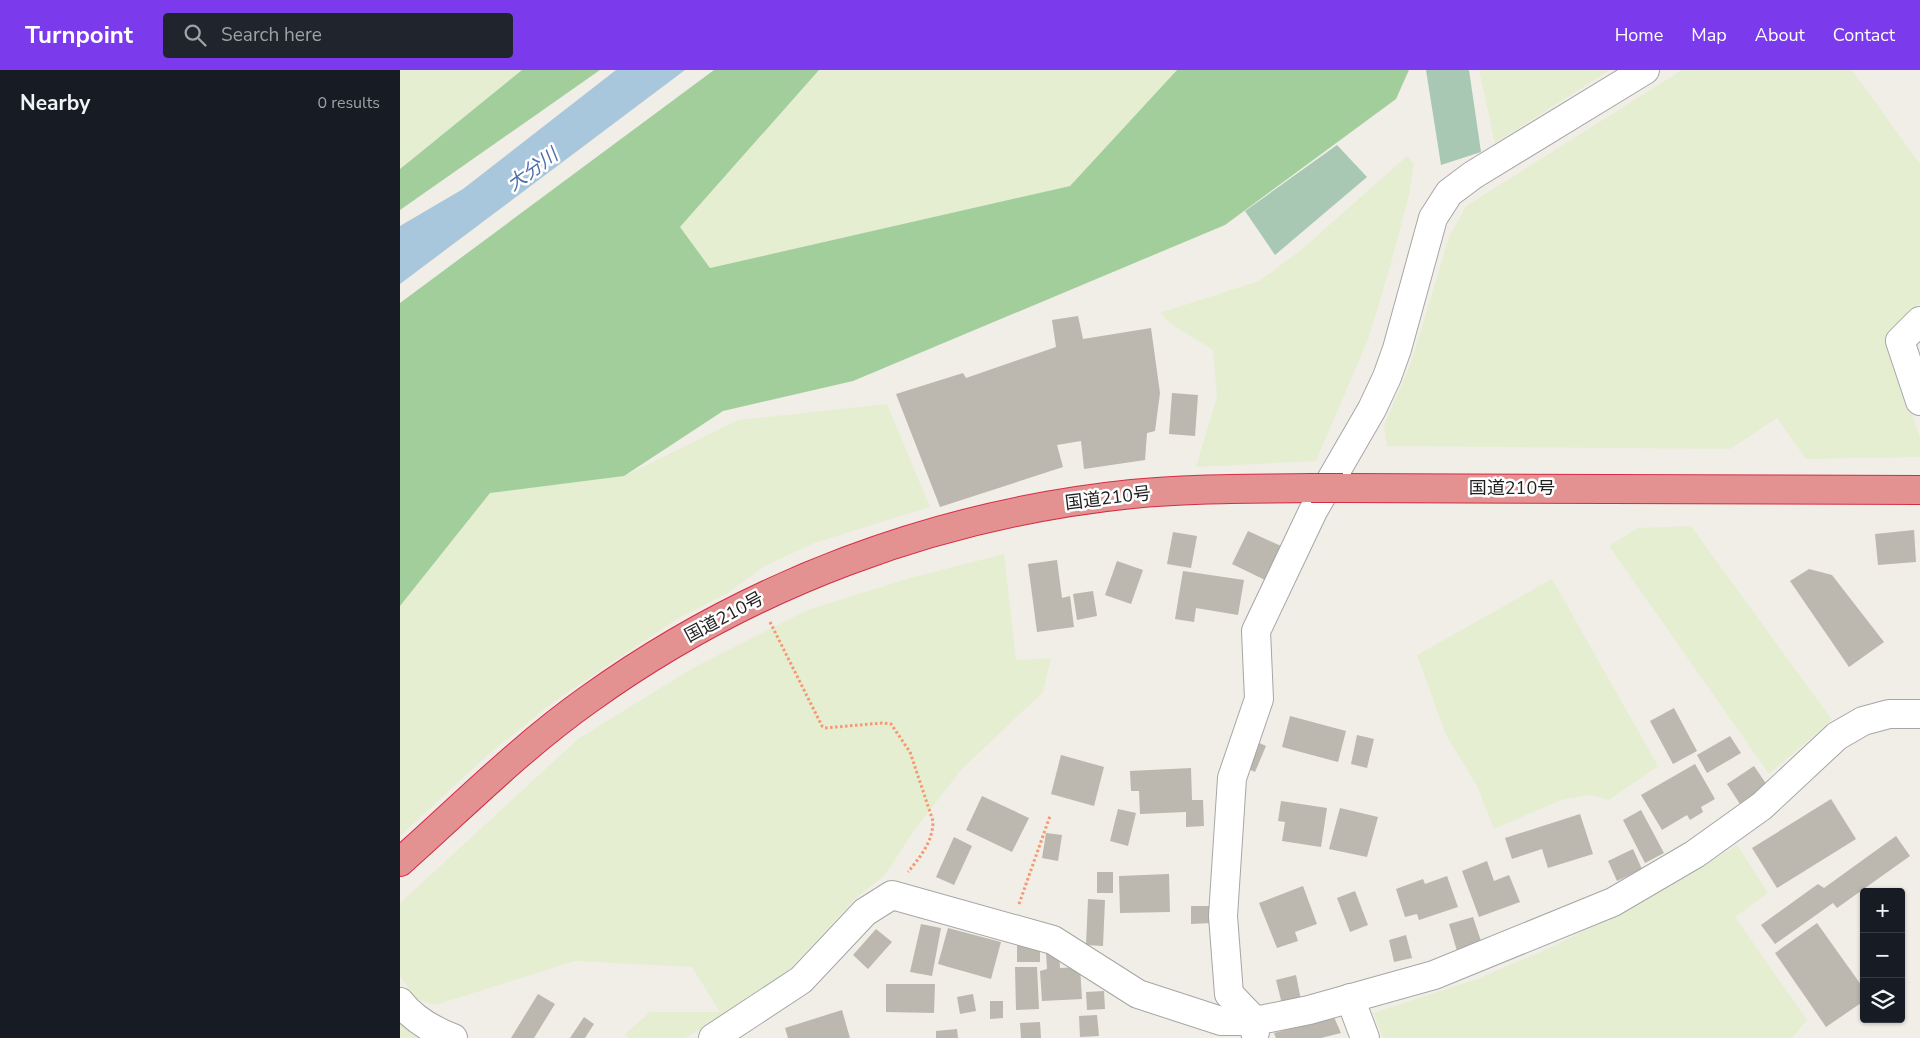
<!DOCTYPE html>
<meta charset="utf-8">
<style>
body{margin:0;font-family:"Nunito Sans","Noto Sans JP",sans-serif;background:#20242c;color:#f1f3f6}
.controls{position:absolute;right:15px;bottom:15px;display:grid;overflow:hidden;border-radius:5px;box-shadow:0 1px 4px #0004}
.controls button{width:45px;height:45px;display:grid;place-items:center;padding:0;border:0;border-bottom:1px solid #363941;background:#171b24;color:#f1f3f6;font:25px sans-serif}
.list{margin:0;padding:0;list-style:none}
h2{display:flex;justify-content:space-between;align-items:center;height:65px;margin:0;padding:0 20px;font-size:21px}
h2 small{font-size:16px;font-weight:400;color:#9ea1a6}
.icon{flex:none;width:28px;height:28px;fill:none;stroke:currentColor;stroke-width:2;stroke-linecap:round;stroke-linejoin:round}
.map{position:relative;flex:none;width:1520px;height:968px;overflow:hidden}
header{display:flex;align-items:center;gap:30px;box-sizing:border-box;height:70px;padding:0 25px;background:#7c3aed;color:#fff}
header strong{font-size:24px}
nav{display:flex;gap:28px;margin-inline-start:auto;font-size:18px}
.search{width:350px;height:45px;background:#20242c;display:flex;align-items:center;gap:12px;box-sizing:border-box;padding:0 18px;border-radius:5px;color:#9ea1a6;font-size:19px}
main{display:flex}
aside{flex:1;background:#171b24}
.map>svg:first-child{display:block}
.farmland{fill:#e6eed2}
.forest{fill:#a2ce9c}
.cemetery{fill:#a8c8b3}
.water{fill:#a8c6dc}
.building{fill:#bcb7af}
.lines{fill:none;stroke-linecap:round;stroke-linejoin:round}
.minor-casing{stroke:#a6a6a6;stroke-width:30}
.highway-casing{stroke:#d52c46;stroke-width:30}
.path{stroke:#f59872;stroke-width:3;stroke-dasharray:2.5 2.5;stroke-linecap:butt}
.minor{stroke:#fff;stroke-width:28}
.highway{stroke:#e49191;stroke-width:28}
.highway-bridge-casing{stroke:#d52c46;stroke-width:30;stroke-linecap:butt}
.highway-bridge{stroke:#e49191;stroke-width:28}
.labels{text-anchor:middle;stroke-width:5;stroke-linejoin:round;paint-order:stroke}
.street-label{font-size:18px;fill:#1f1f1f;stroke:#fff}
.water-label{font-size:19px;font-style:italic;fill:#4f6cac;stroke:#fff}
</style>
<header>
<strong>Turnpoint</strong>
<div class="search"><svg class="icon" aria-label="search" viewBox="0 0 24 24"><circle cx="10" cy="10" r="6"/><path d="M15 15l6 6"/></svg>Search here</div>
<nav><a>Home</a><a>Map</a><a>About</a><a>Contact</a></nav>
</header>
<main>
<aside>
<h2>Nearby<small>0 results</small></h2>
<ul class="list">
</ul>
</aside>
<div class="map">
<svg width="1520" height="968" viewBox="0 0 1520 968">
<rect width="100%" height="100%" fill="#f0eee6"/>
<g class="farmland">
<polygon points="0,0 122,0 0,99"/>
<polygon points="419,0 777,0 670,116 310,198 280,157"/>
<polygon points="1079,0 1210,0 1095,73"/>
<polygon points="1282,0 1452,0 1520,94 1520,233 1486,265 1520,368 1520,387 1406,389 1377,348 1330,379 987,376 984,355 1011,293 1049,167 1066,136"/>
<polygon points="1007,86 1014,94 1009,125 992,190 969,267 916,391 796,397 817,327 813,280 771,254 760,243 859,211 901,180"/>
<polygon points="487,334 530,437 414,473 365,496 328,523 277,549 155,631 91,682 0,766 0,535 64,443 90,423 154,407 224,406 338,350"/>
<polygon points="1291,456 1432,650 1369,704 1209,476 1238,458"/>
<polygon points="604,484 616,590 651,588 643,622 561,700 513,762 485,805 458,826 371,919 285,968 228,968 225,964 250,942 320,942 292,897 175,891 35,935 15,928 0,906 0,833 178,669 293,598 407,540 514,507"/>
<polygon points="1152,509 1258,696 1209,730 1190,725 1161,730 1094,759 1077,716 1046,665 1017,585"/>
<polygon points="1337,775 1368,823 1335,847 1407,950 1392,968 983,968 973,943 1080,908 1154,876 1279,811"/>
<polygon points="0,949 18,968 0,968"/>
</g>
<g class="forest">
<polygon points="122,0 200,0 0,140 0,99"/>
<polygon points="314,0 419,0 280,157 310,198 670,116 777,0 1009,0 996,29 825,155 453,311 323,341 224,406 90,423 0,536 0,233"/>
</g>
<g class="cemetery">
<polygon points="1026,0 1069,0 1081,82 1041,95"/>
<polygon points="937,75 967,107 875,185 845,141"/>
</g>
<polygon class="water" points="216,0 285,0 0,214 0,156 63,119"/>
<g class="building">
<polygon points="678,246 683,269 751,258 760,323 755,361 747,363 745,390 684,399 681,371 657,375 663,397 540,437 496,324 563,303 566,308 656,277 652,250"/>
<polygon points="772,323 798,325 795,366 769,364"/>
<polygon points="1514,460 1516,492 1478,495 1475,464"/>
<polygon points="848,461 881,476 865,510 832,494"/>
<polygon points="773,462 797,466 791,498 767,494"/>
<polygon points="657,490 662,528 670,526 674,557 637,562 628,494"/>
<polygon points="717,491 743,500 731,534 705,525"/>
<polygon points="1409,499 1432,505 1484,572 1449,597 1390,511"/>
<polygon points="783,501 844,510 838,545 796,538 794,552 775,549"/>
<polygon points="693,521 697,546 677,550 673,524"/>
<polygon points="1274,638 1297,681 1273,694 1250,651"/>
<polygon points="890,646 946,661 938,692 882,677"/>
<polygon points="957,665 974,669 967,698 951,694"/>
<polygon points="1330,666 1341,683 1307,703 1297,685"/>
<polygon points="857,672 866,676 855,702 846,698"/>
<polygon points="661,685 704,697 694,736 651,724"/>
<polygon points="1295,694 1315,729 1301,737 1303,742 1290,750 1287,745 1262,760 1241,725"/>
<polygon points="1354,696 1367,715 1340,734 1327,714"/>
<polygon points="791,698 792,730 803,730 804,756 786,757 786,742 740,744 739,721 731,721 730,701"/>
<polygon points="582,726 629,748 612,782 566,760"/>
<polygon points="1431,729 1456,769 1377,818 1352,778"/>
<polygon points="881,731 927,738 921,777 882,771 885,752 878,751"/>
<polygon points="940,738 978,747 967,787 929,779"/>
<polygon points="718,739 736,743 728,776 710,771"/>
<polygon points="1241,740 1264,783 1245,793 1223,750"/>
<polygon points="1180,744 1193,784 1148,798 1142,779 1112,789 1105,768"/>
<polygon points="646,763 662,765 658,791 642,788"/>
<polygon points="1496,766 1510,786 1437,838 1433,833 1375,874 1361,855 1418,814 1424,818"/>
<polygon points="554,767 572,776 554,815 536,807"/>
<polygon points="1233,779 1242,799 1217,811 1208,791"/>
<polygon points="1087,791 1094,811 1109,805 1120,832 1079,847 1062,801"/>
<rect x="697" y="802" width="16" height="21"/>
<polygon points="769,804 770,842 720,843 719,806"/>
<polygon points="1047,806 1058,837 1019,850 1017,844 1005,847 996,819 1023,809 1025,814"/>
<polygon points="903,816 917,854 895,862 898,871 877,878 859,833"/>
<polygon points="955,821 968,855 950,862 937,828"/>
<polygon points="688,829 705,830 703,876 686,875"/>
<polygon points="791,836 812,836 812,853 791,854"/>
<polygon points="1073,847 1082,874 1057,881 1049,854"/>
<polygon points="1417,853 1464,919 1464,931 1426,957 1375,883"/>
<polygon points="521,854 541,858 532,906 510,902"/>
<polygon points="548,858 601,872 591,909 538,894"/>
<polygon points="476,859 492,872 468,899 453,885"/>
<polygon points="1006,865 1012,888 994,892 989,870"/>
<rect x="617" y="875" width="23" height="17"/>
<polygon points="659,882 660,898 680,897 682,929 642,931 640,901 647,899 646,883"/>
<polygon points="615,897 637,897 639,939 616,940"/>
<polygon points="896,905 901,930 882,934 876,910"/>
<polygon points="486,914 535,914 534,943 486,942"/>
<polygon points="704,921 705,939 687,940 686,922"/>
<polygon points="138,924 155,934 134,968 111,968"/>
<polygon points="573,924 576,941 560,944 557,927"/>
<polygon points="590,931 603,931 603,948 590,949"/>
<polygon points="442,940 450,968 388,968 385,958"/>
<polygon points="697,945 699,966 680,967 679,946"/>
<polygon points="184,947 194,954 185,968 170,968"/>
<polygon points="934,947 941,963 921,968 876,968 874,963"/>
<polygon points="640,952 641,968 621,968 620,953"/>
<polygon points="557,959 558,968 536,968 536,961"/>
</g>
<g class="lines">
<g class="minor-casing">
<g id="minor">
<polyline points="1520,251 1500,271 1520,331"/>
<polyline points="950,928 965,968"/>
<path d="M0 932C14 950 32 960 53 968"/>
<polyline points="855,962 855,951 829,924 823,846 832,708 859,629 856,561 913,441 972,339 987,307 997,279 1033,148 1049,123 1073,105 1245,0"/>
<polyline points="313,968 401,910 465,842 492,825 653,870 738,924 821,951 855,951 909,940 1034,905 1213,832 1295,784 1362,736 1437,666 1463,651 1489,644 1520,644"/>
</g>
</g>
<g class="highway-casing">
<g id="highway">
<polyline points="943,418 1520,420"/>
<path d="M0 792C62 737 121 677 189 629 349 514 537 444 732 424 791 418 851 419 911 418"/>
</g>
</g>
<g class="path">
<path d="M370 552 422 656 425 658 482 653 491 654 510 682 533 751C533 772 520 787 508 802"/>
<polyline points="619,834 650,746"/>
</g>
<use href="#minor" class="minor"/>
<use href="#highway" class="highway"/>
<g class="highway-bridge-casing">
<polyline id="highway-bridge" points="911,418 943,418"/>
</g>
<use href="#highway-bridge" class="highway-bridge"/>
</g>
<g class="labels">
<g class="street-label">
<text x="1112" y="424">国道210号</text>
<text transform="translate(708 428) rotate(-7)" y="6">国道210号</text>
<text transform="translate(324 547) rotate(-28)" y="6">国道210号</text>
</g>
<g class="water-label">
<text transform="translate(132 99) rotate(-36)" y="7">大分川</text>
</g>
</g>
</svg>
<div class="controls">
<button>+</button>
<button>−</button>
<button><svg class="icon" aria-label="layers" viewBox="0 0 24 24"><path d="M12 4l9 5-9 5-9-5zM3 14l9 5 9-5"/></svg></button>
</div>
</div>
</main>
